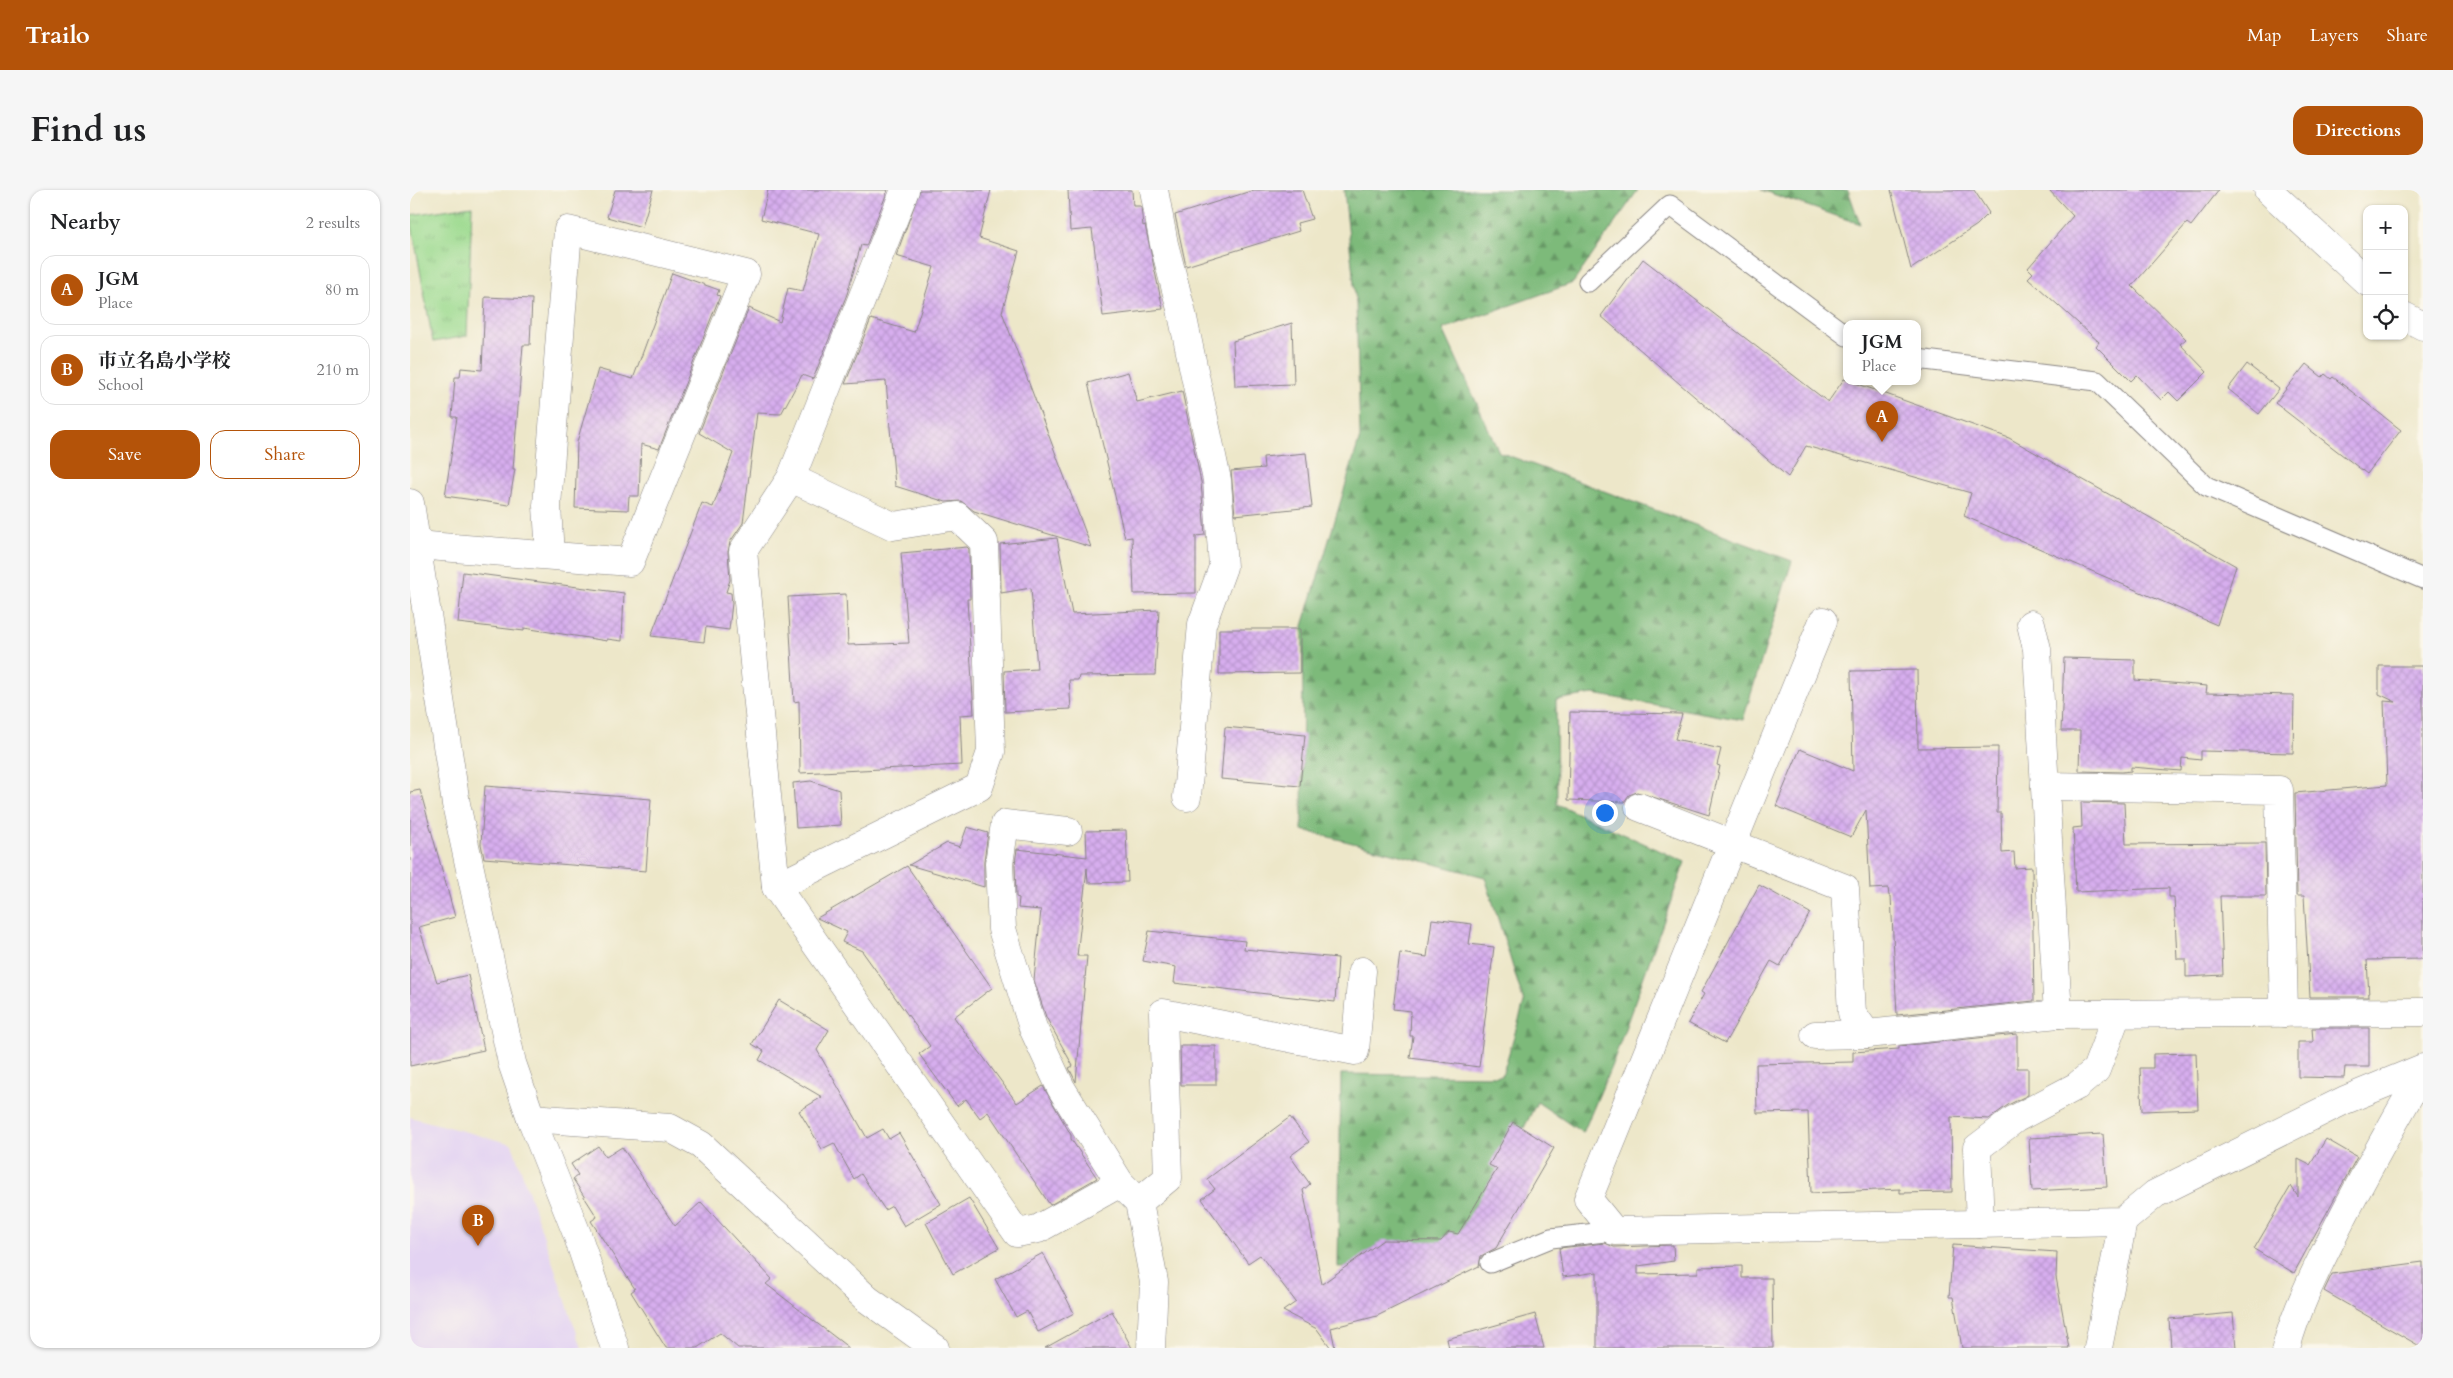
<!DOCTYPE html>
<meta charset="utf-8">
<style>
body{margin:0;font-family:Cardo,"Noto Serif JP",serif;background:#f6f6f6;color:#202124}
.controls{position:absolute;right:15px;top:15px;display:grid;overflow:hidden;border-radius:10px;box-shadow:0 1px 4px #0004}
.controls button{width:45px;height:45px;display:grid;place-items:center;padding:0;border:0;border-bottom:1px solid #e0e0e0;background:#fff;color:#202124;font:25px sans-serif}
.you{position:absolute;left:1194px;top:622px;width:18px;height:18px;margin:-12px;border:4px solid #fff;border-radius:50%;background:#1a73e8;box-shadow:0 0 0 8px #1a73e833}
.badge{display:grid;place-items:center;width:32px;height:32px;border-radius:50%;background:#b45309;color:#fff;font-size:16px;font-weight:700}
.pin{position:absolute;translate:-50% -41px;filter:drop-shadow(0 1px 2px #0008)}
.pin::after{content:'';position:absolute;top:26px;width:18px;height:15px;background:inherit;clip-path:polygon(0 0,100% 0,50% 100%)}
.popup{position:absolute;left:1433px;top:130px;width:78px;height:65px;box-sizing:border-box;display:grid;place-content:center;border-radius:10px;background:#fff;filter:drop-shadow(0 1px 4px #0005);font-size:16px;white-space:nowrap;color:#757577}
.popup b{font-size:19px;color:#202124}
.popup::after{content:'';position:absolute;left:50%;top:100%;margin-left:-10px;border:10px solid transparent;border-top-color:#fff}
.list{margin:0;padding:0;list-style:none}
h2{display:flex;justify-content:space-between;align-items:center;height:65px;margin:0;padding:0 20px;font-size:21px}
h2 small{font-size:16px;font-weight:400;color:#757577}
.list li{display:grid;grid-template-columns:32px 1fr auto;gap:15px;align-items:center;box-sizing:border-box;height:70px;margin:0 10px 10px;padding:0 10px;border:1px solid #e0e0e0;border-radius:15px}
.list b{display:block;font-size:19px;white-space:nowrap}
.list p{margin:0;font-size:16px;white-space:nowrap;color:#757577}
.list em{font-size:16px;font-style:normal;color:#757577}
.actions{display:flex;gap:10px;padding:15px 20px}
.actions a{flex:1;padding:11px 0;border:1px solid #b45309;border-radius:15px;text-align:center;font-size:18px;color:#b45309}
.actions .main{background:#b45309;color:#fff}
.icon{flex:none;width:28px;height:28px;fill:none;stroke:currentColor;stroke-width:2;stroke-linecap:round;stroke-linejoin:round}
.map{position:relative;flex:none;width:2013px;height:1158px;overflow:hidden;border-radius:15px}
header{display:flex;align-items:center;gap:30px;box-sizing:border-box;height:70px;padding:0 25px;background:#b45309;color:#fff}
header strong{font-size:24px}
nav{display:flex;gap:28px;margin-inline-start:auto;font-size:18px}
.intro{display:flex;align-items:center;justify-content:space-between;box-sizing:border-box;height:120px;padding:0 30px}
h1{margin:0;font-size:35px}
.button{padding:12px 22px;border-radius:15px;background:#b45309;color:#fff;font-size:18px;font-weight:700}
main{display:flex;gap:30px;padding:0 30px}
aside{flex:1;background:#fff;border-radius:15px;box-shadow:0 1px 4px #0004}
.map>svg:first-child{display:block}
.built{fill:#e3d3f2}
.forest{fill:url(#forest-firs);stroke:#506e5a}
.park{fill:url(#park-tufts);stroke:#5f7e65}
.building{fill:url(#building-cross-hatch)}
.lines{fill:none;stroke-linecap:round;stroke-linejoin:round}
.lane-casing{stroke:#888482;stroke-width:21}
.street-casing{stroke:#888482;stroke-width:29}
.lane{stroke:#fff;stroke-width:19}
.street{stroke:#fff;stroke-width:28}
</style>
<header>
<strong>Trailo</strong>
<nav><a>Map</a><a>Layers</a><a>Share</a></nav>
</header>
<div class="intro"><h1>Find us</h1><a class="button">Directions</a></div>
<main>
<aside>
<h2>Nearby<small>2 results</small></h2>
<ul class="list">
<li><span class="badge">A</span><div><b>JGM</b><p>Place</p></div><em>80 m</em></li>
<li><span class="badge">B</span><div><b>市立名島小学校</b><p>School</p></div><em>210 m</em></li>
</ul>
<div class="actions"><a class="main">Save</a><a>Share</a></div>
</aside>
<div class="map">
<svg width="2013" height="1158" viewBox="0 0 2013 1158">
<defs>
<pattern id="forest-firs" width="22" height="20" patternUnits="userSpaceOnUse" patternTransform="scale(1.25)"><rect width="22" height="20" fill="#7dba7a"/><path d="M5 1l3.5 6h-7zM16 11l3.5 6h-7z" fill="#669765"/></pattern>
<pattern id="park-tufts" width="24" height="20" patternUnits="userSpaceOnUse" patternTransform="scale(1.25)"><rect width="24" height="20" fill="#9cda8f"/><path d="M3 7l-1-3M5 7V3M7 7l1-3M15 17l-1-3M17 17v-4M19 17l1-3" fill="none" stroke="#86bb7c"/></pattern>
<pattern id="building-cross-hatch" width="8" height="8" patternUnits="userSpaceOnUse" patternTransform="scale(1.25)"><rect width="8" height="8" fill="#d7aeee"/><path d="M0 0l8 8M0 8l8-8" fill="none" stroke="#b895cd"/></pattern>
</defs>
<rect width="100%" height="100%" fill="#fbf7ec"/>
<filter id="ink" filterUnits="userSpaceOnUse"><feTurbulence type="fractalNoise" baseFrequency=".02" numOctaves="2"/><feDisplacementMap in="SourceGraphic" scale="10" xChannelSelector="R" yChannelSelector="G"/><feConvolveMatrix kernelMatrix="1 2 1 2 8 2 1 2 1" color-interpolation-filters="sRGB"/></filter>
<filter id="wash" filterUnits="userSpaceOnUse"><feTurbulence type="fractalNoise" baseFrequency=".0096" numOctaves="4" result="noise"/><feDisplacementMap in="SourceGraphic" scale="20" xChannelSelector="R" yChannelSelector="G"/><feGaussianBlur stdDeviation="1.12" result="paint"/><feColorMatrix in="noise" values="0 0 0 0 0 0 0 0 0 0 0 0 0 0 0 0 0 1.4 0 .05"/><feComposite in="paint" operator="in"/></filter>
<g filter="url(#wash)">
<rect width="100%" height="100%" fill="#ede7c9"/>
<polygon class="built" points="0,927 102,954 172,1158 0,1158"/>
<g class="forest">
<polygon points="934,0 1228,0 1163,93 1033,139 1089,262 1382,371 1333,530 1183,504 1146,510 1147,614 1275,672 1203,872 1173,943 1127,912 1046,1072 928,1077 931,884 1092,886 1114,813 1075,687 892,640 893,436 950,247 946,113"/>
<polygon points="1351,0 1438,0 1450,34"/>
</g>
<polygon class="park" points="62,16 57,146 23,152 0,25"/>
<g id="blocks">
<g class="building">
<polygon points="205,0 243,0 232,37 197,27"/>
<polygon points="358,0 478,0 456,56 451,55 437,104 403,189 392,185 371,224 347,223 333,333 320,352 318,362 320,390 316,402 321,403 322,413 319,440 296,437 294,452 241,446 292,313 303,317 323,263 289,243 339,118 370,132 378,98 393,101 409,44 351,29"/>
<polygon points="510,0 581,0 569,48 609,61 592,122 681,357 564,321 551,311 536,312 485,296 476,191 435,194 461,129 504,142 524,77 486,66"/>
<polygon points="658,0 722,0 723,16 731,16 733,36 735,35 753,119 693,126 682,39 660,41"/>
<polygon points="844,0 892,0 902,29 887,33 889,41 776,76 765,25"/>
<polygon points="1481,0 1564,0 1579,23 1567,35 1501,79"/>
<polygon points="1639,0 1809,0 1781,36 1777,33 1722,96 1776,149 1770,154 1797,182 1768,211 1759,202 1751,210 1727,185 1721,191 1686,156 1689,152 1618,88 1623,83 1618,78 1663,26"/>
<polygon points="1233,69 1418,212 1434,189 1599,248 1826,376 1807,435 1554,326 1561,303 1396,256 1378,287 1191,126"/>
<polygon points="262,83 309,100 307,105 310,106 249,259 231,254 229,306 219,306 218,320 165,318 167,252 188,179 223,189"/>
<polygon points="75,107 122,109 120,155 113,155 103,279 105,279 99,315 35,306 47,227 42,227 45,187 50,187 51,178 72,180"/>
<polygon points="882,133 884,194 825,196 823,151"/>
<polygon points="1837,174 1869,199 1849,224 1818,199"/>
<polygon points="1896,174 1912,187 1915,184 1921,189 1923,187 1991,240 1957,284 1865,213"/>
<polygon points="718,182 727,212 772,201 791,292 795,345 786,346 786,403 724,404 722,347 715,348 678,193"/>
<polygon points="896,263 902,317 825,325 821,281 854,278 853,267"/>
<polygon points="647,348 662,424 749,420 745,485 669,486 668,490 659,490 661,519 595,522 594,481 627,479 621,398 591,403 590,354"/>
<polygon points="557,357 559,359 560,409 557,409 564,524 550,525 552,575 390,583 389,511 384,512 378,407 436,404 438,455 499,453 491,363"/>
<polygon points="53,382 214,403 212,451 197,449 197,451 114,438 114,441 48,433"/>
<polygon points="809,439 890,439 890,483 809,484"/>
<polygon points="1654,468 1725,470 1725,490 1797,496 1796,503 1884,505 1883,563 1791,561 1791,570 1772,568 1771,581 1721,577 1721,581 1712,582 1669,581 1670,541 1651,541"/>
<polygon points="1969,476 2013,476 2013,769 1957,770 1959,807 1900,807 1894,706 1887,706 1885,603 1977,595 1974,511 1986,512 1969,504"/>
<polygon points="1507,480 1508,558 1588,557 1587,623 1591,623 1592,663 1604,662 1605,678 1622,677 1624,811 1487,825 1481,706 1479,706 1478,698 1460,699 1456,620 1441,647 1366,616 1390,559 1443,581 1441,481"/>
<polygon points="1160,522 1272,524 1265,549 1311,559 1307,575 1310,576 1299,625 1227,602 1219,605 1214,612 1158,610"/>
<polygon points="815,537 895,545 890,596 811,589"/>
<polygon points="401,591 429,600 431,635 386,638 383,593"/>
<polygon points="75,596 241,609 236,681 74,668 71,654"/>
<polygon points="10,600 45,727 9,737 27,792 58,785 74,860 0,876 0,602"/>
<polygon points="1671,612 1714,613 1716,654 1855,653 1856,706 1810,706 1813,785 1776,787 1776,769 1767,769 1764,707 1759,707 1759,698 1666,702 1663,638 1672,637"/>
<polygon points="557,637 578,643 574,671 574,697 499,675 537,653 550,657"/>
<polygon points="716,640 718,692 678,693 677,678 667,766 677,766 666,892 659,878 663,876 636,827 624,790 631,720 608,718 609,708 606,707 605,674 607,659 677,667 676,641"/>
<polygon points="497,676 582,798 544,827 607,913 633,896 661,945 661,949 687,988 640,1015 578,922 570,928 556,909 547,916 509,864 520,856 452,761 432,752 437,742 407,728"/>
<polygon points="1349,695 1400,723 1370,776 1361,771 1315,853 1278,833 1294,804 1291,802"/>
<polygon points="1022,729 1062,734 1059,754 1084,757 1069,877 1000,868 1003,846 1000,846 1001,821 983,819 990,763 1017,767"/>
<polygon points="739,741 835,751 834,759 928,768 925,812 764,793 766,777 733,771"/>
<polygon points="369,810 419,840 407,860 457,948 473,939 479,949 489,943 531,1014 494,1036 482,1016 475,1020 451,984 444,989 424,953 412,959 389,921 412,907 349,870 354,861 342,854"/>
<polygon points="1902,838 1959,838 1959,877 1935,877 1934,888 1888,887 1888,852 1903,852"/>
<polygon points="1607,844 1607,878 1618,878 1618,905 1598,915 1579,929 1541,927 1542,1002 1490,1003 1490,999 1401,1003 1398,922 1347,923 1346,874 1443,872 1443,862 1489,859 1489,856"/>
<polygon points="770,856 806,856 806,895 771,895"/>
<polygon points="1786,863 1788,919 1732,921 1730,878 1743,878 1743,864"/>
<polygon points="880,927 899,952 880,966 900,994 893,1000 912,1094 973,1050 1031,1051 1039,1042 1048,1044 1087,979 1079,975 1103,932 1144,958 1086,1058 1071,1066 1069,1076 967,1126 921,1138 925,1158 921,1158 907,1139 873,1121 886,1112 850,1065 838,1073 792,1009 805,999 797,989"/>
<polygon points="1693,944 1697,997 1622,1001 1619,948"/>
<polygon points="1916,949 1947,967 1884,1083 1844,1059 1881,996 1888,1007 1888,969 1900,975"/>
<polygon points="188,956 196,967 212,957 265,1036 291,1012 362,1089 356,1094 439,1158 328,1158 310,1143 287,1158 256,1158 221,1102 225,1099 181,1031 187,1027 163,989 168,985 161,974"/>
<polygon points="559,1008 589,1058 543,1084 516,1033"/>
<polygon points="1195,1053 1204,1057 1263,1055 1264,1071 1228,1076 1228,1084 1288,1083 1288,1077 1332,1076 1332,1088 1362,1088 1363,1158 1187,1158 1187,1082 1153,1087 1149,1058"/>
<polygon points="1543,1055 1647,1062 1646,1087 1659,1158 1552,1158 1543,1107 1539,1107"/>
<polygon points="633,1063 664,1123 628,1142 617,1121 606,1127 585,1089"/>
<polygon points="2013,1072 2013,1158 1914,1101 1922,1084"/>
<polygon points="702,1121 722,1158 635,1158"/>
<polygon points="1823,1123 1826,1158 1761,1158 1759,1129"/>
<polygon points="1125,1124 1134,1158 1039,1158 1037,1149"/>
</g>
</g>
</g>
<g filter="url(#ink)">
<use href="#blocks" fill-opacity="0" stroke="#888482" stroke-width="1"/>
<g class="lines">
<g class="lane-casing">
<g id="lane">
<polyline points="1178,92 1260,15 1437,146"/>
<polyline points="1507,169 1687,191 1796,296 2013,389"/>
<polyline points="1080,1073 1141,1048 1204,1041"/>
</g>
</g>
<g class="street-casing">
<g id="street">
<polyline points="495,0 381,288 333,361 366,697 607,1043 628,1039 710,993 729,1012 744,1092 741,1158"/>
<polyline points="744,0 754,54 771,119 807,290 813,377 792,434 777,607"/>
<polyline points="1858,0 1957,92"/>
<polyline points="1994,126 2013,136"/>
<polyline points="0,313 46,614 102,873 121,928 167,1044 205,1158"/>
<polyline points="6,355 220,372 336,84 158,40 137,316 140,365"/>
<polyline points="1413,431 1178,1009 1204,1041 1713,1031 1745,1004 1935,910 2013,878"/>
<polyline points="1621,434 1627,459 1648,824"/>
<polyline points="1635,596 1869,600 1874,823"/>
<polyline points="1229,617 1435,698 1442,823 1457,844"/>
<polyline points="658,641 595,634 589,673 592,739 623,838 651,898 710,993"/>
<polyline points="366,697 569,597 581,562 574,352 547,326 483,336 381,288"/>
<polyline points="1405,845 1457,844 1648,824 2013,822"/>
<polyline points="121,928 260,938 291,955 457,1109 525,1158"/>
<polyline points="729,1012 758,988 753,823 945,861 952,781"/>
<polyline points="1570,1034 1567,958 1605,929 1667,896 1686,880 1707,824"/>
<polyline points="1688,1158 1713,1031"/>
<path d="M1876 1158C1886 1121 1903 1086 1920 1052 1949 994 1981 937 2013 881"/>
</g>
</g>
<use href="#lane" class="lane"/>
<use href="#street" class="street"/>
</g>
</g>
</svg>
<div class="controls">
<button>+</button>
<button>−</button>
<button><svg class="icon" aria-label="locate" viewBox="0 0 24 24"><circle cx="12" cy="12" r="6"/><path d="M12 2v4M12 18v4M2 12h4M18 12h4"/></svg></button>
</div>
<div class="you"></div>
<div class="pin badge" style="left:1472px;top:252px">A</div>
<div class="popup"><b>JGM</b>Place</div>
<div class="pin badge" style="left:68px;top:1056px">B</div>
</div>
</main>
